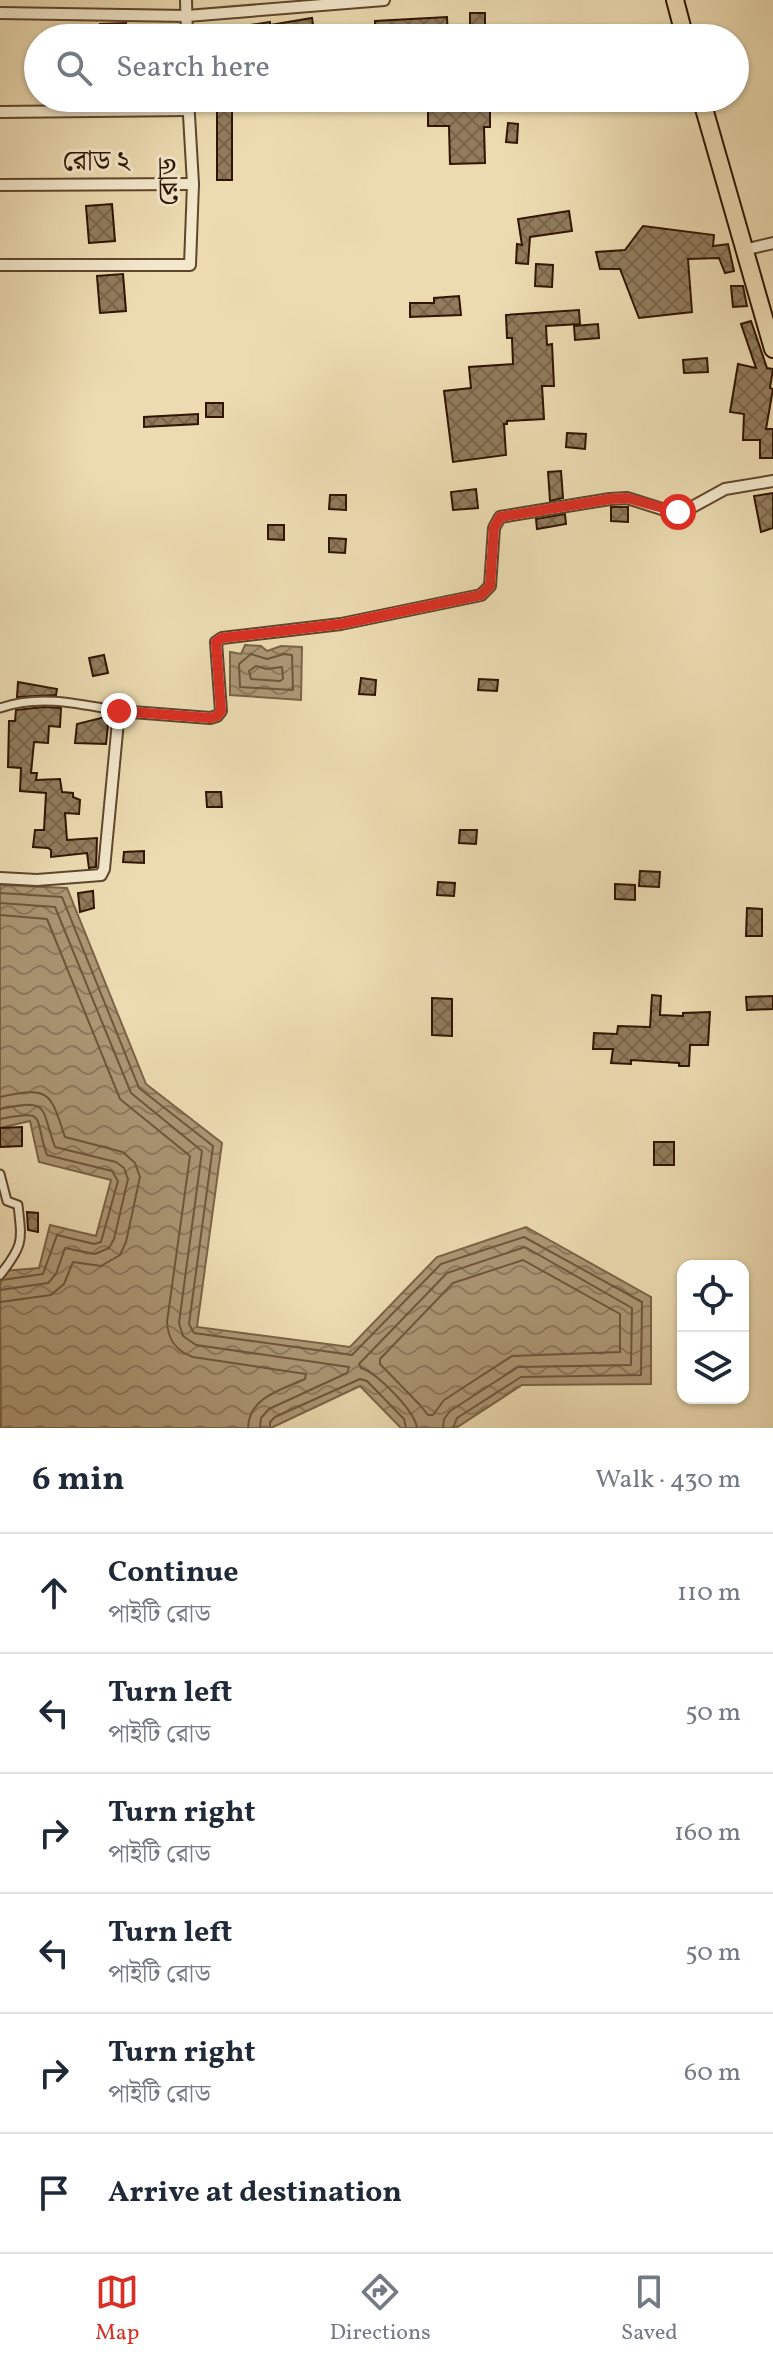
<!DOCTYPE html>
<meta charset="utf-8">
<style>
body{margin:0;font-family:Vollkorn,"Noto Serif Bengali",serif;background:#f2f2f3;color:#1f2937}
.controls{position:absolute;right:24px;bottom:24px;display:grid;overflow:hidden;border-radius:16px;box-shadow:0 2px 6px #0004}
.controls button{width:72px;height:72px;display:grid;place-items:center;padding:0;border:0;border-bottom:2px solid #e0e1e3;background:#fff;color:#1f2937;font:40px sans-serif}
.stop{position:absolute;width:24px;height:24px;margin:-18px;border:6px solid #d93025;border-radius:50%;background:#fff}
.stop.end{background:#d93025;border-color:#fff;box-shadow:0 2px 8px #0008}
.list{margin:0;padding:0;list-style:none}
h2{display:flex;justify-content:space-between;align-items:center;height:104px;margin:0;padding:0 32px;font-size:34px}
h2 small{font-size:26px;font-weight:400;color:#747a83}
.list li{display:grid;grid-template-columns:52px 1fr auto;gap:24px;align-items:center;box-sizing:border-box;height:120px;padding:0 32px;border-top:2px solid #e0e1e3}
.list b{display:block;font-size:30px;white-space:nowrap}
.list p{margin:0;font-size:26px;white-space:nowrap;color:#747a83}
.list em{font-size:26px;font-style:normal;color:#747a83}
.icon{flex:none;width:44px;height:44px;fill:none;stroke:currentColor;stroke-width:2;stroke-linecap:round;stroke-linejoin:round}
.map{position:relative;flex:none;width:773px;height:1428px;overflow:hidden}
.search{position:absolute;background:#fff;box-shadow:0 2px 6px #0004;left:24px;right:24px;top:24px;height:88px;display:flex;align-items:center;gap:20px;box-sizing:border-box;padding:0 28px;border-radius:44px;color:#747a83;font-size:30px}
.sheet{height:824px;background:#fff}
nav{display:flex;justify-content:space-around;align-items:center;box-sizing:border-box;height:112px;border-top:2px solid #e0e1e3;background:#fff;font-size:22px;color:#747a83}
nav a{display:grid;justify-items:center;gap:4px}
nav .on{color:#d93025}
.map>svg:first-child{display:block}
.water{fill:url(#water-waves);stroke:#7a6346;stroke-width:2}
.lines{fill:none;stroke-linecap:round;stroke-linejoin:round}
.shore{stroke:#6e563a;stroke-width:2}
.building{fill:url(#building-cross-hatch);stroke:#2f1400;stroke-width:2}
.pedestrian-casing{stroke:#5e462c;stroke-width:11}
.minor-casing{stroke:#5e462c;stroke-width:14}
.primary-casing{stroke:#2f1400;stroke-width:20}
.pedestrian{stroke:#f3e8cc;stroke-width:7}
.minor{stroke:#f3e8cc;stroke-width:10}
.primary{stroke:#ecdbb1;stroke-width:16}
.route{stroke:#d93025;stroke-width:10}
.labels{text-anchor:middle;stroke-width:6;stroke-linejoin:round;paint-order:stroke}
.street-label{font-size:28px;fill:#2f1400;stroke:#f3e8cc}
</style>
<div class="map">
<svg width="773" height="1428" viewBox="0 0 773 1428">
<defs>
<pattern id="water-waves" width="16" height="10" patternUnits="userSpaceOnUse" patternTransform="scale(2)"><rect width="16" height="10" fill="#ac9775"/><path d="M0 5q4-4 8 0t8 0" fill="none" stroke="#8c7a5e"/></pattern>
<pattern id="building-cross-hatch" width="8" height="8" patternUnits="userSpaceOnUse" patternTransform="scale(2)"><rect width="8" height="8" fill="#917b5c"/><path d="M0 0l8 8M0 8l8-8" fill="none" stroke="#77644a"/></pattern>
</defs>
<rect width="100%" height="100%" fill="#ecdbb1"/>
<filter id="stains"><feTurbulence type="fractalNoise" baseFrequency=".0025" numOctaves="4"/><feColorMatrix values="0 0 0 0 .2 0 0 0 0 .09 0 0 0 0 .02 0 0 0 .5 -.17"/></filter>
<radialGradient id="worn" r=".72"><stop offset=".6" stop-color="#630" stop-opacity="0"/><stop offset="1" stop-color="#630" stop-opacity=".3"/></radialGradient>
<g class="water">
<polygon points="245,645 261,646 267,651 281,646 302,647 301,700 230,695 230,652 241,654"/>
<polygon points="0,885 67,888 146,1084 222,1143 197,1327 350,1347 437,1257 526,1227 651,1297 651,1384 522,1385 456,1428 401,1428 360,1386 271,1428 1,1428 0,1287 3,1271 39,1268 50,1225 96,1236 111,1180 39,1162 30,1121 0,1128"/>
</g>
<g class="lines">
<g class="shore">
<polygon points="251,654 267,659 284,654 292,655 293,690 240,687 239,664"/>
<polygon points="256,666 267,669 282,667 283,679 280,681 251,679 249,671"/>
<polyline points="0,893 62,897 139,1088 213,1146 189,1324 194,1333 352,1355 441,1264 524,1237 642,1302 641,1375 521,1377 457,1418 453,1428"/>
<polyline points="0,903 55,907 131,1093 202,1151 179,1323 183,1336 196,1345 349,1367 347,1373 269,1409 261,1418 260,1428"/>
<path d="M0 915 47 919 120 1099 190 1156 167 1322C168 1340 176 1351 193 1357L306 1374 305 1379C281 1390 249 1397 248 1428"/>
<path d="M0 1097C50 1086 50 1092 65 1137L123 1152 135 1163 140 1177 126 1242 120 1255 101 1266 73 1262 64 1284 51 1295 0 1302"/>
<path d="M0 1109C51 1098 40 1107 55 1147L116 1162 124 1168 128 1179 114 1239 109 1248 95 1254 65 1248 56 1274 48 1283 0 1290"/>
<path d="M0 1119C49 1109 33 1117 47 1155L112 1171 118 1181 101 1242 94 1244 57 1235 43 1274 2 1280"/>
<polygon points="523,1260 620,1314 620,1352 512,1356 444,1400 433,1415 428,1415 420,1405 380,1364 380,1359 453,1283"/>
<polyline points="270,1428 270,1422 275,1417 360,1379 367,1381 404,1419 406,1428"/>
<path d="M417 1428C415 1411 377 1373 361 1368L359 1364 447 1273 525 1247 632 1308 631 1365 518 1367 450 1411 444 1419 443 1428"/>
</g>
</g>
<g class="building">
<rect x="470" y="13" width="15" height="25"/>
<polygon points="447,17 448,38 375,38 375,21"/>
<polygon points="312,18 315,38 250,38 250,25 270,22 270,25"/>
<polygon points="126,23 127,38 101,38 100,24"/>
<rect x="217" y="98" width="15" height="82"/>
<polygon points="454,98 490,98 490,127 484,127 485,163 450,164 449,126 428,126 428,100"/>
<polygon points="508,123 518,124 517,143 506,142"/>
<polygon points="112,204 115,241 89,243 86,206"/>
<polygon points="569,211 572,231 530,237 528,264 516,263 517,244 522,245 518,219"/>
<polygon points="643,226 714,235 713,246 728,244 734,271 725,273 719,258 688,259 692,312 639,318 620,269 600,269 596,252 625,250"/>
<polygon points="536,264 553,265 552,287 535,286"/>
<polygon points="123,274 126,311 100,313 97,276"/>
<polygon points="731,286 743,286 747,306 733,307"/>
<polygon points="459,296 461,315 410,317 410,303 434,303 434,298"/>
<polygon points="579,310 580,324 546,326 547,345 552,344 554,386 542,386 544,419 507,421 507,424 504,424 506,455 453,462 444,391 471,388 469,367 513,364 512,338 507,338 506,315"/>
<polygon points="751,321 767,368 773,369 770,388 773,389 766,429 773,429 773,458 760,458 760,440 743,440 744,414 730,412 738,364 756,368 741,324"/>
<polygon points="598,324 599,338 575,340 574,326"/>
<polygon points="707,358 708,372 684,373 683,360"/>
<rect x="206" y="403" width="17" height="14"/>
<polygon points="198,414 198,424 144,427 144,417"/>
<polygon points="567,433 586,434 585,449 566,447"/>
<polygon points="561,471 563,498 550,501 548,472"/>
<polygon points="476,489 478,508 453,510 451,492"/>
<polygon points="773,493 773,528 761,532 754,496"/>
<polygon points="330,495 346,495 346,510 329,509"/>
<polygon points="611,507 628,507 628,522 611,521"/>
<polygon points="565,514 566,524 537,529 536,519"/>
<polygon points="268,525 284,525 284,540 268,539"/>
<polygon points="329,538 346,539 345,553 329,552"/>
<polygon points="104,655 108,673 93,676 89,658"/>
<polygon points="361,678 376,680 375,695 359,694"/>
<polygon points="479,679 498,680 497,691 478,690"/>
<polygon points="18,682 57,689 56,695 17,697"/>
<polygon points="44,707 61,708 60,727 49,726 48,743 34,742 31,773 37,773 36,780 60,779 62,792 73,793 73,797 80,800 79,814 65,813 67,840 97,838 96,867 89,868 87,853 51,857 51,850 48,848 33,847 35,830 44,830 46,793 20,791 21,768 8,767 9,721 15,721 16,710"/>
<polygon points="109,716 106,744 75,743 77,724"/>
<polygon points="206,792 221,792 222,807 207,807"/>
<polygon points="460,830 477,830 476,844 459,843"/>
<polygon points="144,851 144,863 123,862 124,852"/>
<polygon points="640,871 660,872 659,887 639,886"/>
<polygon points="438,882 455,883 454,896 437,895"/>
<polygon points="615,884 635,885 635,900 615,899"/>
<polygon points="93,891 94,908 80,912 78,893"/>
<polygon points="747,908 762,909 762,936 746,936"/>
<polygon points="652,995 661,996 660,1015 683,1016 683,1013 710,1012 708,1045 690,1045 689,1066 679,1066 679,1063 631,1060 631,1064 611,1063 613,1049 593,1049 594,1033 617,1034 618,1026 650,1027"/>
<polygon points="773,996 773,1009 747,1010 746,997"/>
<polygon points="432,998 452,999 452,1036 432,1035"/>
<polygon points="22,1127 22,1146 0,1147 0,1128"/>
<rect x="654" y="1142" width="20" height="23"/>
<polygon points="27,1212 38,1213 38,1232 28,1230"/>
</g>
<g class="lines">
<g class="pedestrian-casing">
<g id="pedestrian">
<path d="M0 708C39 694 80 704 119 711"/>
<path d="M0 1174 7 1201 18 1205C22 1241 24 1245 0 1275"/>
</g>
</g>
<g class="minor-casing">
<g id="minor">
<polyline points="186,0 187,38"/>
<polyline points="0,13 187,16 384,0"/>
<polyline points="0,112 188,110"/>
<polyline points="0,185 193,184"/>
<polyline points="744,250 773,243"/>
<polyline points="0,265 190,265 193,184 188,98"/>
<polyline points="0,878 37,880 101,875 104,869 119,711 210,718 217,716 221,711 216,642 222,638 341,624 481,595 490,586 494,528 500,517 610,499 627,498 665,510 685,511 725,489 773,481"/>
</g>
</g>
<g class="primary-casing">
<g id="primary">
<polyline points="675,0 685,38"/>
<polyline points="701,98 773,349"/>
</g>
</g>
<use href="#pedestrian" class="pedestrian"/>
<use href="#minor" class="minor"/>
<use href="#primary" class="primary"/>
</g>
<g class="lines">
<polyline class="route" points="119,711 210,718 217,716 221,711 216,642 222,638 341,624 481,595 490,586 494,528 500,517 610,499 627,498 678,512"/>
</g>
<g class="labels">
<g class="street-label">
<text x="96" y="170">রোড ২</text>
<text transform="translate(167 182) rotate(-91)" y="10">রোড</text>
</g>
</g>
<rect width="100%" height="100%" filter="url(#stains)"/>
<rect width="100%" height="100%" fill="url(#worn)"/>
</svg>
<div class="controls">
<button><svg class="icon" aria-label="locate" viewBox="0 0 24 24"><circle cx="12" cy="12" r="6"/><path d="M12 2v4M12 18v4M2 12h4M18 12h4"/></svg></button>
<button><svg class="icon" aria-label="layers" viewBox="0 0 24 24"><path d="M12 4l9 5-9 5-9-5zM3 14l9 5 9-5"/></svg></button>
</div>
<div class="stop" style="left:678px;top:512px"></div>
<div class="stop end" style="left:119px;top:711px"></div>
<div class="search"><svg class="icon" aria-label="search" viewBox="0 0 24 24"><circle cx="10" cy="10" r="6"/><path d="M15 15l6 6"/></svg>Search here</div>
</div>
<section class="sheet">
<h2>6 min<small>Walk · 430 m</small></h2>
<ul class="list">
<li><svg class="icon" aria-label="ahead" viewBox="0 0 24 24"><path d="M12 20V5M6 11l6-6 6 6"/></svg><div><b>Continue</b><p>পাইটি রোড</p></div><em>110 m</em></li>
<li><svg class="icon" aria-label="left" viewBox="0 0 24 24"><path d="M17 20v-9H6M10 6l-5 5 5 5"/></svg><div><b>Turn left</b><p>পাইটি রোড</p></div><em>50 m</em></li>
<li><svg class="icon" aria-label="right" viewBox="0 0 24 24"><path d="M7 20v-9h11M14 6l5 5-5 5"/></svg><div><b>Turn right</b><p>পাইটি রোড</p></div><em>160 m</em></li>
<li><svg class="icon" aria-label="left" viewBox="0 0 24 24"><path d="M17 20v-9H6M10 6l-5 5 5 5"/></svg><div><b>Turn left</b><p>পাইটি রোড</p></div><em>50 m</em></li>
<li><svg class="icon" aria-label="right" viewBox="0 0 24 24"><path d="M7 20v-9h11M14 6l5 5-5 5"/></svg><div><b>Turn right</b><p>পাইটি রোড</p></div><em>60 m</em></li>
<li><svg class="icon" aria-label="arrive" viewBox="0 0 24 24"><path d="M6 21V4h12l-3 4 3 4H6"/></svg><div><b>Arrive at destination</b></div></li>
</ul>
</section>
<nav>
<a class="on"><svg class="icon" aria-label="map" viewBox="0 0 24 24"><path d="M3 6l6-2 6 2 6-2v14l-6 2-6-2-6 2zM9 4v14M15 6v14"/></svg>Map</a>
<a><svg class="icon" aria-label="directions" viewBox="0 0 24 24"><path d="M12 3l9 9-9 9-9-9zM9 14v-3h6M13 9l2 2-2 2"/></svg>Directions</a>
<a><svg class="icon" aria-label="saved" viewBox="0 0 24 24"><path d="M7 4h10v16l-5-4-5 4z"/></svg>Saved</a>
</nav>
